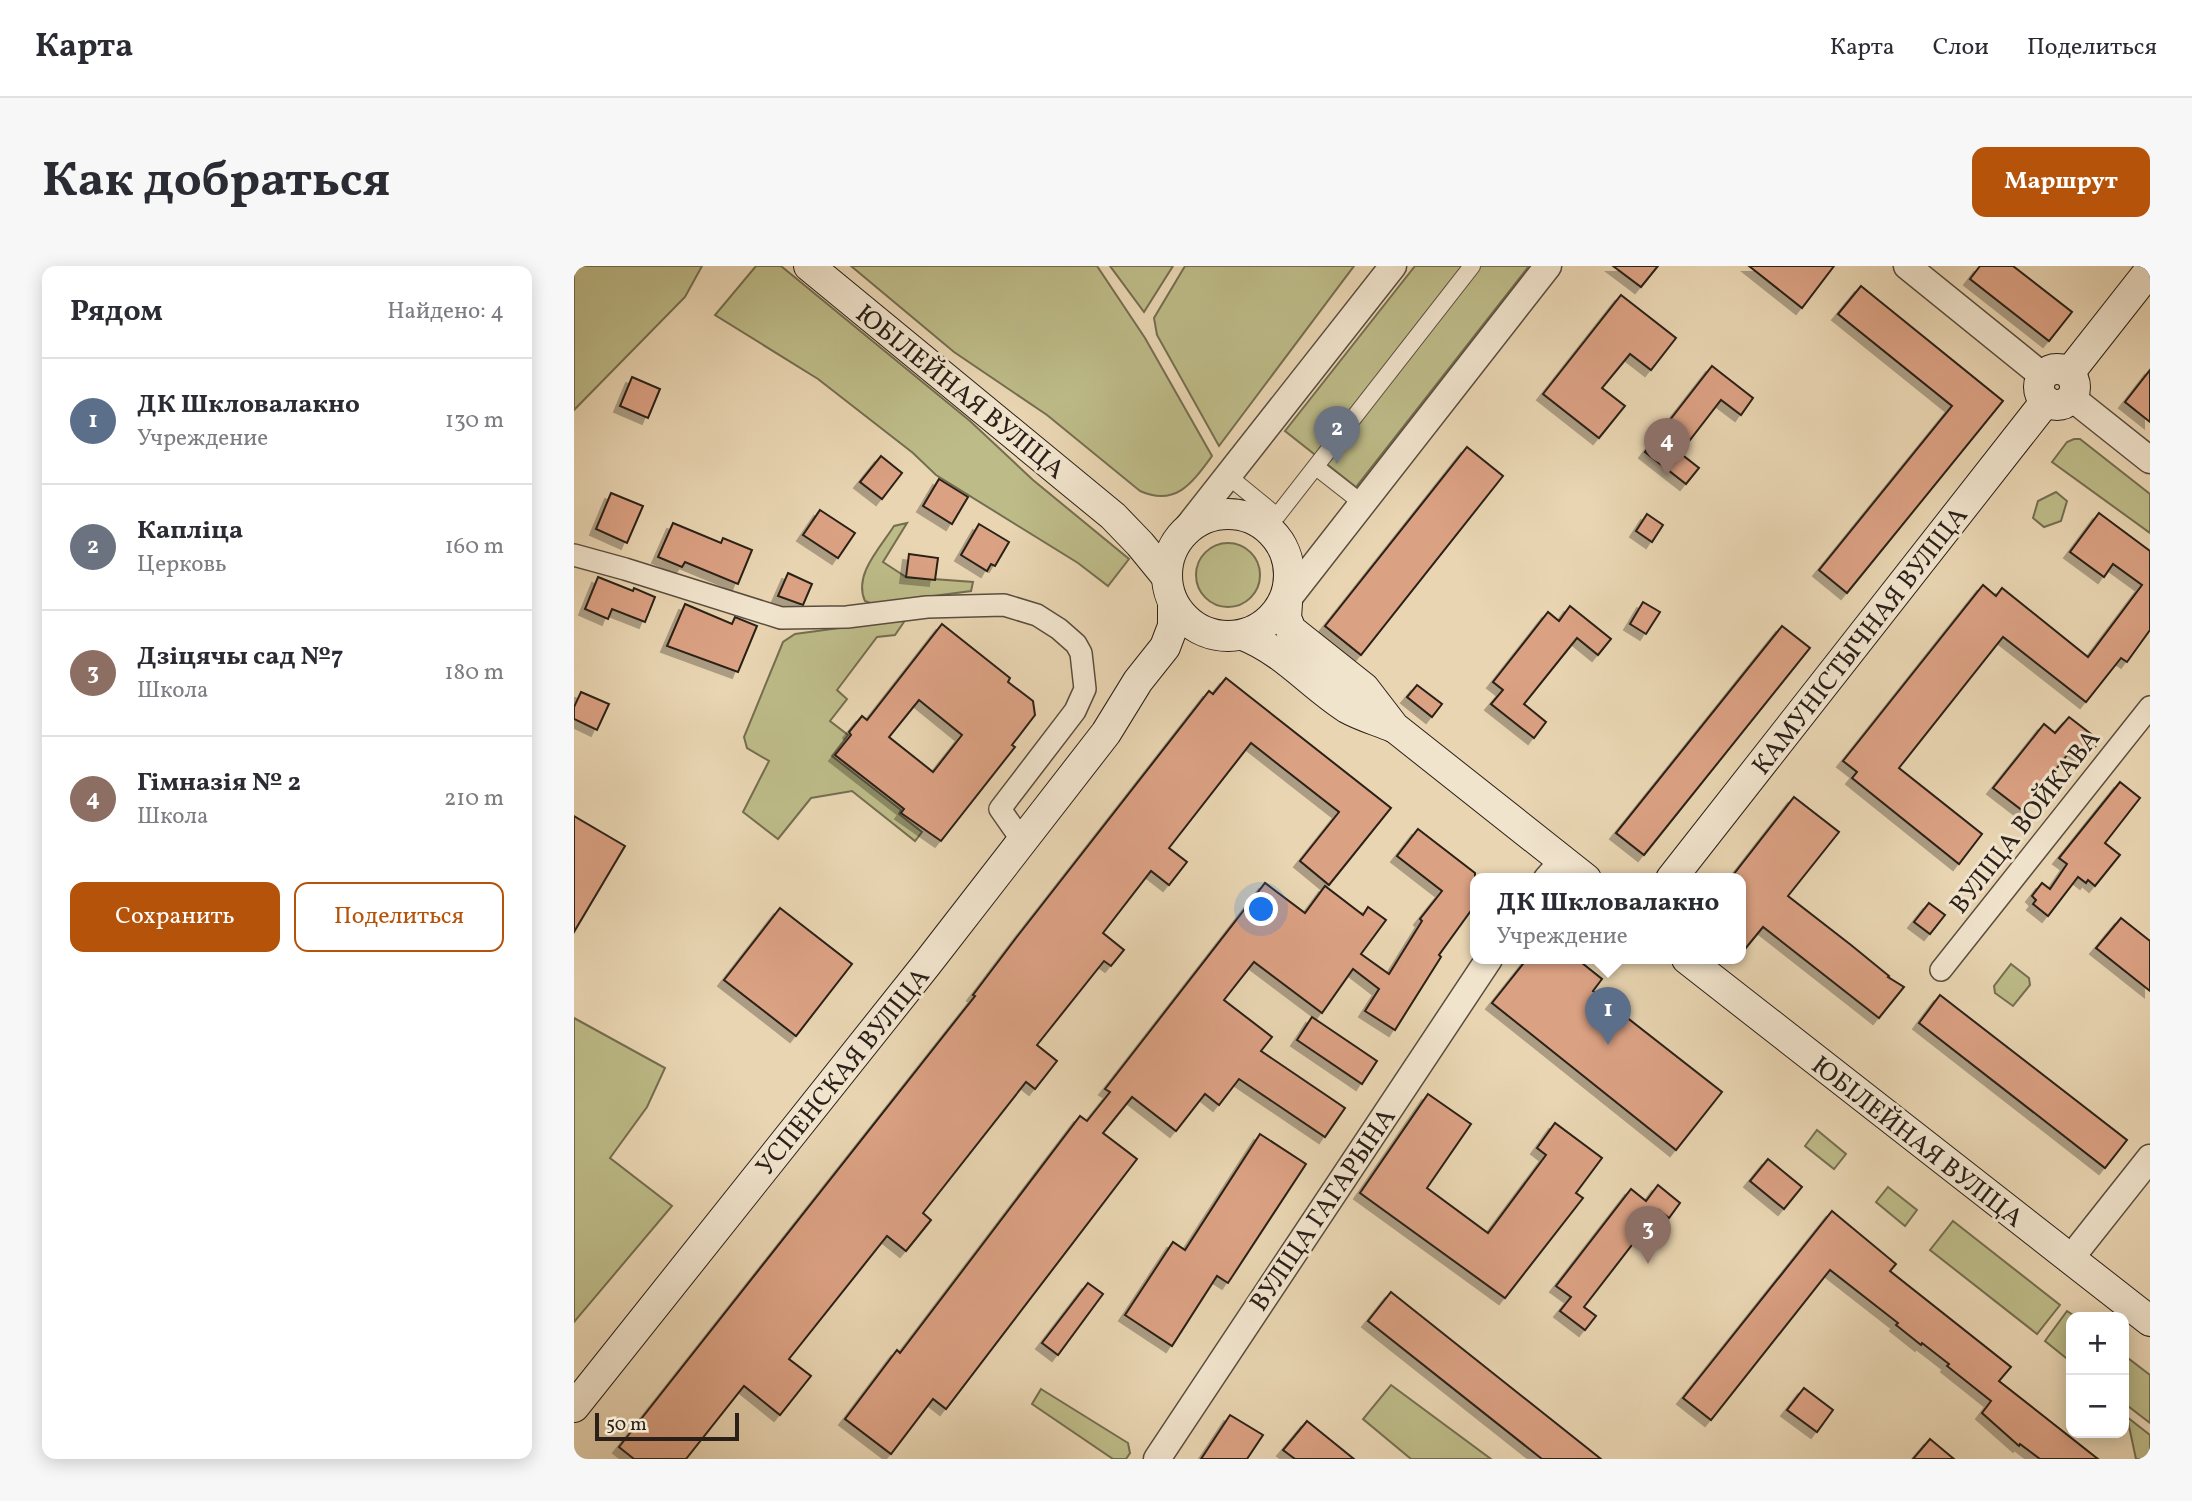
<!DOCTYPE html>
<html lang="ru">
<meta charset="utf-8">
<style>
body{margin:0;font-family:Vollkorn,serif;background:#f7f7f7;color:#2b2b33}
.controls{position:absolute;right:21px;bottom:21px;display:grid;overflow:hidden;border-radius:14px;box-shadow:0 4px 18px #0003}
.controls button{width:63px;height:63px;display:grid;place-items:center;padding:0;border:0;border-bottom:2px solid #e1e1e2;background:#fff;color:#2b2b33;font:35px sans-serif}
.scale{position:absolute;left:21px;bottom:18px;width:144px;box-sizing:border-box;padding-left:7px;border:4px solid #2a2019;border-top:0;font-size:19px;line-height:24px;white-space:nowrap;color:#2a2019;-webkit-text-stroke:5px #f1e4cd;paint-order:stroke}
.you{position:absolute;left:688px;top:644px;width:24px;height:24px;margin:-18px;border:5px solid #fff;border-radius:50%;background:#1a73e8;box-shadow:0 0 0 10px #1a73e833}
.badge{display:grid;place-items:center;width:46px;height:46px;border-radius:50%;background:#b45309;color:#fff;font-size:23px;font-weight:700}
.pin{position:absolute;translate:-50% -58px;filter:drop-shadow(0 2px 4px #0008)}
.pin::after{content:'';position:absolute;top:37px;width:24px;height:21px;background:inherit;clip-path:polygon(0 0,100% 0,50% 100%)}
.popup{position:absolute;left:896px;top:607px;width:276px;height:91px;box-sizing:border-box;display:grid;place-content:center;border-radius:14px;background:#fff;filter:drop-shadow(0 2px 5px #0005);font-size:23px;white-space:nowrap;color:#7c7c81}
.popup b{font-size:26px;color:#2b2b33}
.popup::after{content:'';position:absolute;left:50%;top:100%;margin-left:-14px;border:14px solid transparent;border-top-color:#fff}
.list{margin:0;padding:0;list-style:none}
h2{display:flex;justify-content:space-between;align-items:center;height:91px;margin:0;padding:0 28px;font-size:30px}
h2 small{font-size:23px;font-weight:400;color:#7c7c81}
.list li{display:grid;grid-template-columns:46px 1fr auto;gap:21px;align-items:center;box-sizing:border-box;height:126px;padding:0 28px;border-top:2px solid #e1e1e2}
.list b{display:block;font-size:26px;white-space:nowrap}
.list p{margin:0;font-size:23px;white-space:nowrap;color:#7c7c81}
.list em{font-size:23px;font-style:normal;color:#7c7c81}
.actions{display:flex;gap:14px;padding:21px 28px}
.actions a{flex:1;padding:16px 0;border:2px solid #b45309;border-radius:14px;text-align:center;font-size:24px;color:#b45309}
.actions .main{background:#b45309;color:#fff}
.map{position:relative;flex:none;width:1576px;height:1193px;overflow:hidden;border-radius:14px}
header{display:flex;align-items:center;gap:42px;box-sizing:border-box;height:98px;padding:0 35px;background:#fff;border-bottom:2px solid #e1e1e2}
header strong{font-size:33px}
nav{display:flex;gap:38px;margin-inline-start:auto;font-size:24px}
.intro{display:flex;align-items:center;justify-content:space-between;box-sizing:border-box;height:168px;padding:0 42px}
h1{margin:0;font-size:49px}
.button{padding:18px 32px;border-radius:14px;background:#b45309;color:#fff;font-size:24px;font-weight:700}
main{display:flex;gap:42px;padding:0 42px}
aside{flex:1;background:#fff;border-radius:14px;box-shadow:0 4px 18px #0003}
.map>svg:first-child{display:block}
.green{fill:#bdbb88;stroke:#746e50;stroke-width:2}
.building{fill:#dba183;stroke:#2a2019;stroke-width:2;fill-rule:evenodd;filter:url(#shadow)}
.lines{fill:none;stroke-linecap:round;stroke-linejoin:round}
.pedestrian-casing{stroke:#5a4d3f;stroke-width:18}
.minor-casing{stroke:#5a4d3f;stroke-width:24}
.tertiary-casing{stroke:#5a4d3f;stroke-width:29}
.secondary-casing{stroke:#2a2019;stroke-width:32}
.pedestrian{stroke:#f1e4cd;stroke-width:16}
.minor{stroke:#f1e4cd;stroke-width:21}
.tertiary{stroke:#f1e4cd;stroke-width:26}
.secondary{stroke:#f1e4cd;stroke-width:30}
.labels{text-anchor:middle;stroke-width:6;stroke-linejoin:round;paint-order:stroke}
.street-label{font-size:26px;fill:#2a2019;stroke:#f1e4cd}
</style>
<header>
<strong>Карта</strong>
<nav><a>Карта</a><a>Слои</a><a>Поделиться</a></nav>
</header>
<div class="intro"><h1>Как добраться</h1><a class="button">Маршрут</a></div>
<main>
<aside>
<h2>Рядом<small>Найдено: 4</small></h2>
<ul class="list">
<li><span class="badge" style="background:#5c6f8a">1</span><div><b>ДК Шкловалакно</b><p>Учреждение</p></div><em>130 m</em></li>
<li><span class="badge" style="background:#6b7280">2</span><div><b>Капліца</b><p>Церковь</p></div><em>160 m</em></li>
<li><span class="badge" style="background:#8d6e63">3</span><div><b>Дзіцячы сад №7</b><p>Школа</p></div><em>180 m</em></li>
<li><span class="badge" style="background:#8d6e63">4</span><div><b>Гімназія № 2</b><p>Школа</p></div><em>210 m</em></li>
</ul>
<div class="actions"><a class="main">Сохранить</a><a>Поделиться</a></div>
</aside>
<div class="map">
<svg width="1576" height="1193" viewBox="0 0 1576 1193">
<defs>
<filter id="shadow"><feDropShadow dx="-6" dy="6" stdDeviation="0" flood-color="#0004"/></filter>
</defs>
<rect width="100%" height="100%" fill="#e9d5b2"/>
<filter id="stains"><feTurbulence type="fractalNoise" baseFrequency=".00286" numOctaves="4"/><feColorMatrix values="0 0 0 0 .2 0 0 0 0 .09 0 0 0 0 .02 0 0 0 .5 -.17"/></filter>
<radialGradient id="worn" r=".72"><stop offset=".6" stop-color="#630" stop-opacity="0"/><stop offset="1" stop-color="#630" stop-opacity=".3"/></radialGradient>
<g class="green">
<polygon points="0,0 128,0 111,31 0,144"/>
<polygon points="182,0 207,0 396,155 459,214 555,293 534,320 504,297 362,209 339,187 244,113 141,49"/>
<path d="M277 0H523L571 72 638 190C618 217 602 241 566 225L473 149 380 86Z"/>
<polygon points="536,0 599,0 570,46"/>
<polygon points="611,0 780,0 645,180 583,69 580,52"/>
<polygon points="841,0 955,0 782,221 711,165"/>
<polygon points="1500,173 1506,173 1576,228 1576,267 1478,196 1493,176"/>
<polygon points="1482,226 1493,235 1487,255 1470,261 1459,252 1464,235"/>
<path d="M333 257 309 296 332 311 399 316 397 325 299 338 291 335C279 309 306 282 320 260Z"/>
<circle cx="654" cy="309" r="32"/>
<polygon points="332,353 321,369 303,371 263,424 273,433 256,455 274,469 258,490 327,544 325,548 348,566 341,575 278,525 237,532 204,573 169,546 195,495 173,482 170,471 209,376 221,368"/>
<polygon points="1437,698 1455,712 1456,719 1439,740 1421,727 1420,720"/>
<polygon points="0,752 91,802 73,841 36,892 98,940 0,1056"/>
<polygon points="1243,864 1272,888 1260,903 1231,880"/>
<polygon points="1314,921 1343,944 1331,960 1302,936"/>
<polygon points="1379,955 1486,1039 1463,1068 1356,984"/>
<polygon points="1493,1045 1502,1051 1497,1051 1497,1096 1471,1075"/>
<polygon points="1550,1089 1576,1109 1576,1157 1550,1137"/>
<polygon points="817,1119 917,1193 837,1193 789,1153"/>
<polygon points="467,1123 554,1177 556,1187 552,1193 539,1193 458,1138"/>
<polygon points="1553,1151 1576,1169 1576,1193 1562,1193"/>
</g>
<g class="building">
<polygon points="1039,0 1084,0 1067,21"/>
<polygon points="1175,0 1260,0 1228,42"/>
<polygon points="1406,0 1439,0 1498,46 1475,75 1396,13"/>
<polygon points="1287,20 1429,135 1273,327 1245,304 1378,140 1264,48"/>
<polygon points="1047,29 1102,72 1077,104 1056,88 1028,122 1051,140 1025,172 969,128"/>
<polygon points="1138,100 1179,132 1167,149 1147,134 1106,187 1125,202 1112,218 1071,186"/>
<polygon points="1576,104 1576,156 1551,136"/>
<polygon points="58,111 86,123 74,152 46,140"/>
<polygon points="893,181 929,210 787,389 751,360"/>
<polygon points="307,190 328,207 308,233 286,216"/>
<polygon points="365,213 394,231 378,258 349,240"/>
<polygon points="37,227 69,240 53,277 22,263"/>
<polygon points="246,244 281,267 264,292 229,269"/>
<polygon points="1525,247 1576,285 1576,364 1553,396 1547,392 1512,436 1429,371 1325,502 1408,568 1385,598 1278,512 1283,506 1269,495 1409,319 1422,330 1428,322 1514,391 1568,319 1539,298 1530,311 1496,286"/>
<polygon points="1073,248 1089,259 1078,276 1062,265"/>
<polygon points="99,257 147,277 149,272 178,284 164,318 111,296 108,301 84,291"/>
<polygon points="405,258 435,276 421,300 417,298 413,305 387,289"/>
<polygon points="335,288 364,292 361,314 332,311"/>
<polygon points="214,307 238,318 229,339 204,330"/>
<polygon points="24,311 59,325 60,322 81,331 71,356 38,343 34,353 11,343"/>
<polygon points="1069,336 1086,346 1072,368 1056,358"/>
<polygon points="111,338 158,358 161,351 183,360 164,406 93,380"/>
<polygon points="996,340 1037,373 1024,389 1003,372 950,438 972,456 960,472 917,438 929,424 919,416 974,346 985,355"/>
<path d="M368 358 436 412 434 416 459 435 461 449 438 479 441 481 367 575 327 547 330 543 261 489 277 469 275 466 288 450 293 454ZM345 434 388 469 359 506 315 471Z"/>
<polygon points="1208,360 1236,382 1070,589 1042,567"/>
<polygon points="652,412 817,542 755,619 726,595 765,546 677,477 595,582 613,596 595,619 577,605 529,667 550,684 537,700 530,695 463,779 483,795 461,823 452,816 349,947 357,954 332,985 313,970 215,1093 237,1110 206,1149 170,1120 112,1193 60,1193 45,1181 401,730 399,729 442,672 635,425 639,428"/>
<polygon points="843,419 868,438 858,451 833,431"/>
<polygon points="7,426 35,438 23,464 0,453 0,441"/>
<polygon points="1495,451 1526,475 1511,493 1498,483 1449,545 1419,522 1470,458 1481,467"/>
<polygon points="1546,516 1566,532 1531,577 1546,589 1521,620 1514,614 1512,617 1504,611 1474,650 1459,638 1462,634 1458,630 1468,617 1476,623 1493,598 1485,592"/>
<polygon points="1220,531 1265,566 1214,630 1277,679 1315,710 1314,711 1330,721 1305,752 1189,661 1167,688 1167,613 1156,613"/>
<polygon points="0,550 51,580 0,666"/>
<polygon points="844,563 901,607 901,639 865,689 867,691 821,764 791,745 805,723 779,703 748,747 680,696 650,734 698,771 687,785 771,842 751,871 665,813 645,839 631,828 602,865 558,831 529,867 563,893 372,1143 359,1133 317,1188 271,1153 323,1084 326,1087 506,850 513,855 536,826 531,823 691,617 731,647 751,620 789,649 794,641 812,654 787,688 815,708 848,655 846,653 868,625 823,590"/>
<polygon points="1355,637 1371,649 1356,668 1340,656"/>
<polygon points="206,642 278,698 222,770 150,714"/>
<polygon points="1547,652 1576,675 1576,725 1522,682"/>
<polygon points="953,693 1003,693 1028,713 1019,725 1148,826 1102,884 918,737"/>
<polygon points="1366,729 1553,874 1531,902 1345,757"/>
<polygon points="738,751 803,795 788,818 723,774"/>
<polygon points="854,828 897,858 853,922 914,967 972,889 963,882 981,857 1028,892 1002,927 1009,932 931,1032 786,927"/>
<polygon points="686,868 732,898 654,1017 643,1010 598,1080 551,1049 599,976 611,984"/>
<polygon points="1194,893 1228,921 1210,943 1176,915"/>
<polygon points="1084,919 1106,937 1095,952 1085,944 1010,1041 1022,1050 1011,1064 986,1045 997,1031 982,1020 1057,923 1072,935"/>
<polygon points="1258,945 1322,998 1316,1005 1437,1101 1425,1115 1524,1193 1466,1193 1446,1178 1445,1180 1408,1147 1417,1135 1373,1100 1375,1098 1348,1077 1347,1079 1322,1059 1324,1057 1256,1004 1137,1154 1109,1132"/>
<polygon points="514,1017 529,1028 484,1089 468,1077"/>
<polygon points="817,1026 1027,1193 968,1193 794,1055"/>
<polygon points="1230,1122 1259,1144 1243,1166 1213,1144"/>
<polygon points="656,1149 689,1169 673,1193 627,1193"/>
<polygon points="733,1155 780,1193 721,1193 709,1184"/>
<polygon points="1356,1173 1380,1193 1339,1193"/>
</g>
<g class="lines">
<g class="pedestrian-casing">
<g id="pedestrian">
<polyline points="742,201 788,237"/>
<polyline points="654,210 703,250 898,0"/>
</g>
</g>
<g class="minor-casing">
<g id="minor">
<polyline points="0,289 51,303 207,352 273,351 353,341 430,339 463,349 485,363 502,378 507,387 511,423 501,445 426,543 449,576"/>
<polyline points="1367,704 1576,441"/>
</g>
</g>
<g class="tertiary-casing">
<g id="tertiary">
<polyline points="1333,0 1469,110"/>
<polyline points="1498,132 1576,194"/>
<polyline points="605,272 819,0"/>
<polyline points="706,343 974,0"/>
<polyline points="973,613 989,595"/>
<polyline points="1496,993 1576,892"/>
<polyline points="583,1193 915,693"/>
</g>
</g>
<g class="secondary-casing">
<g id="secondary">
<polyline points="235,0 539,250 566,278 593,311"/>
<circle cx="1483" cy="121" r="18"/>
<polyline points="1495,107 1576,4"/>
<circle cx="654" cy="309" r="61"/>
<polyline points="714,322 712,352 717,364 790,422 820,461 1012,613"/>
<path d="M669 369C710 385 737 419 773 442 787 450 805 455 819 461"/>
<polyline points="1097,613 1472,135"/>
<polyline points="1113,693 1576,1055"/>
<polyline points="0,1141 352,699 532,467 564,415 591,381 599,360 599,337"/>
</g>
</g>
<use href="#pedestrian" class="pedestrian"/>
<use href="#minor" class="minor"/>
<use href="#tertiary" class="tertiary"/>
<use href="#secondary" class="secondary"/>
</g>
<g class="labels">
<g class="street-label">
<text transform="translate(387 125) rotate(39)" y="9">ЮБІЛЕЙНАЯ ВУЛІЦА</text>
<text transform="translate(1285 374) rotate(-52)" y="9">КАМУНІСТЫЧНАЯ ВУЛІЦА</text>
<text transform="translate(1450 555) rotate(-52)" y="9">ВУЛІЦА ВОЙКАВА</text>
<text transform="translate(268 805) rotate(-51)" y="9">УСПЕНСКАЯ ВУЛІЦА</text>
<text transform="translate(1344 875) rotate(38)" y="9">ЮБІЛЕЙНАЯ ВУЛІЦА</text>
<text transform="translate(748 943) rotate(-56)" y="9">ВУЛІЦА ГАГАРЫНА</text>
</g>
</g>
<rect width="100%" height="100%" filter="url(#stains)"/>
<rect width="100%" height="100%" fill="url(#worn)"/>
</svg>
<div class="controls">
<button>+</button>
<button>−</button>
</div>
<div class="scale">50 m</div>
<div class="you"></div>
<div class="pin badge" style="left:1034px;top:779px;background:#5c6f8a">1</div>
<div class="popup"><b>ДК Шкловалакно</b>Учреждение</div>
<div class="pin badge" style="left:763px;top:198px;background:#6b7280">2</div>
<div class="pin badge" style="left:1074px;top:998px;background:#8d6e63">3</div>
<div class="pin badge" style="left:1093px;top:210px;background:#8d6e63">4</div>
</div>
</main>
